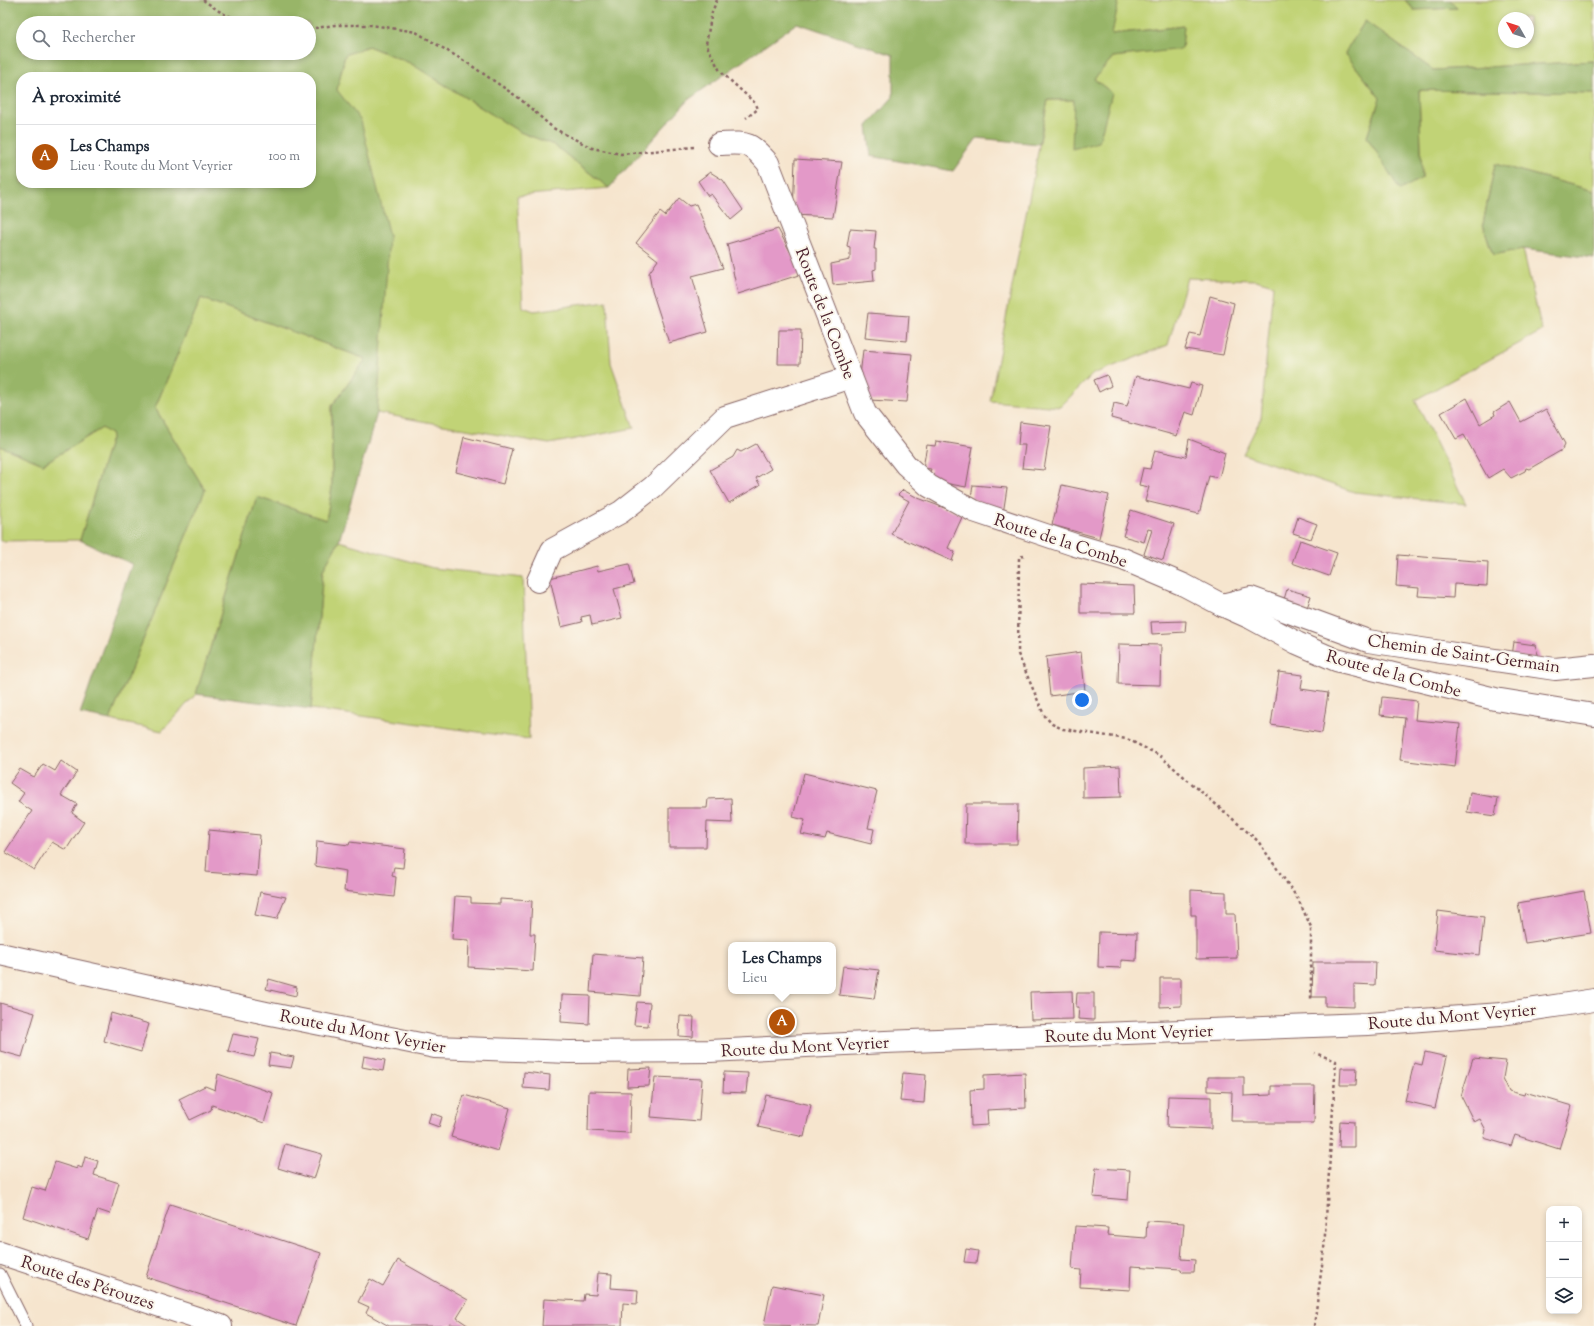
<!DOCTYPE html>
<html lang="fr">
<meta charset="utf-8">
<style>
body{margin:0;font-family:"Sorts Mill Goudy",serif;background:#f6f6f7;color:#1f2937}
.controls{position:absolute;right:12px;bottom:12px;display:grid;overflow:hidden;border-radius:8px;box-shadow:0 2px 6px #0003}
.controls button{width:36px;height:36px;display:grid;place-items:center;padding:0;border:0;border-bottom:1px solid #e0e1e3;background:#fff;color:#1f2937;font:20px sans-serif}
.compass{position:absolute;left:1498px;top:12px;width:36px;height:36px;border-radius:50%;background:#fff;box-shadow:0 2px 6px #0003;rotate:309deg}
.you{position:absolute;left:1082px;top:700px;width:14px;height:14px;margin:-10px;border:3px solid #fff;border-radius:50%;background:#1a73e8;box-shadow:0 0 0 6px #1a73e833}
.badge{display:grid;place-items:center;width:26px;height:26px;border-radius:50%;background:#b45309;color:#fff;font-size:13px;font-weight:700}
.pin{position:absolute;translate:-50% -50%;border:2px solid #fff;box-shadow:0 1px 4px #0006}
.popup{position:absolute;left:728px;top:942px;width:108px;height:52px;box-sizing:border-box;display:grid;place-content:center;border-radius:8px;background:#fff;filter:drop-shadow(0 1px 3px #0005);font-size:13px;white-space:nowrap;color:#747a83}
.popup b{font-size:15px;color:#1f2937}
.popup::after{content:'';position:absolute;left:50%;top:100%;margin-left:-8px;border:8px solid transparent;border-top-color:#fff}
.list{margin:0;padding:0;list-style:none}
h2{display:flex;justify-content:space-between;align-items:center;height:52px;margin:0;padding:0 16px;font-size:17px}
h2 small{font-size:13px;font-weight:400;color:#747a83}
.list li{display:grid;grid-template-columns:26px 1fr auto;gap:12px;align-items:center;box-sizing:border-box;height:64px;padding:0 16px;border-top:1px solid #e0e1e3}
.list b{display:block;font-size:15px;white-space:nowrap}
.list p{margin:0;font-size:13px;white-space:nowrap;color:#747a83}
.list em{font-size:13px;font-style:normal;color:#747a83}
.icon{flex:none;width:22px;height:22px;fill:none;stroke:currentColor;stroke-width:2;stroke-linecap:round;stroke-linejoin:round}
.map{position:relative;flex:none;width:1594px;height:1326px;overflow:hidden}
.search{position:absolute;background:#fff;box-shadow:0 2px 6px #0003;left:16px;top:16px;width:300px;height:44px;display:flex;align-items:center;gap:10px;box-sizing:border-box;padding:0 14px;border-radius:22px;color:#747a83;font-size:15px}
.panel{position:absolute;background:#fff;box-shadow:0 2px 6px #0003;left:16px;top:72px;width:300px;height:116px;border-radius:16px}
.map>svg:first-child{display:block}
.green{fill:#c1d376;stroke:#867950;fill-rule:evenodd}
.forest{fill:#98b567;stroke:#716a49;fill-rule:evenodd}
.building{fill:#e399c8}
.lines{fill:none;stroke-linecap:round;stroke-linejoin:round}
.lane-casing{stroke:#866464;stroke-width:13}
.street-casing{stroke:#866464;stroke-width:24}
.path{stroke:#866464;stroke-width:2.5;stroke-dasharray:3 3;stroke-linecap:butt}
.lane{stroke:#fff;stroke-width:11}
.street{stroke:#fff;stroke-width:22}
.labels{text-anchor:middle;stroke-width:4;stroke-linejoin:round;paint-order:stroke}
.street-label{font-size:17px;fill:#4a1f2b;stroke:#fbf7ec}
</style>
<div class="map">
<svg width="1594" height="1326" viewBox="0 0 1594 1326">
<rect width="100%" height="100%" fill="#fbf7ec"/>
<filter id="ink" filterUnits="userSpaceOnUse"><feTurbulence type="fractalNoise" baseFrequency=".025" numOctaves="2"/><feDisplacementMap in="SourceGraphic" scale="8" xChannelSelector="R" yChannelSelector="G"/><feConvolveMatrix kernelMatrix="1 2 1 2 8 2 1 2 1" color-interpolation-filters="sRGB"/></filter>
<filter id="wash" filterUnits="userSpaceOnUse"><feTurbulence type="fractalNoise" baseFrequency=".012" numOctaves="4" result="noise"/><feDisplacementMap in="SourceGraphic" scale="16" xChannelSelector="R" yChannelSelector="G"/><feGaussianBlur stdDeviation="0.9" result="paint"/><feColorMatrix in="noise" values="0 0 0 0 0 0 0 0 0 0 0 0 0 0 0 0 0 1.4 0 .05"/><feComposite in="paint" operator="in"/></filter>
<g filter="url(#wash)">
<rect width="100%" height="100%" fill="#f6e5ce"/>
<g class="green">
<path d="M1119 0H1405L1414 10 1457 8 1450 0H1594V61L1433 70 1365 21 1345 53 1380 98 1367 137 1422 178 1419 90 1594 93V191L1495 164 1483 224 1493 255 1523 249 1542 331 1415 400 1466 504 1354 492 1243 454 1261 418 1273 285 1256 280 1187 278 1168 345 1093 374 1060 407 990 401 1048 100H1074L1112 93 1094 79 1113 57 1182 48 1183 26 1111 34ZM1504 18H1528V42H1504Z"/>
<polygon points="368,46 410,63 520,132 554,145 609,188 517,196 523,307 534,311 607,301 611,363 634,428 549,444 377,413 380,364 337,90 345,55"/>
<polygon points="201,298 366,359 332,406 332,488 326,520 257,497 196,694 162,731 110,720 205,490 155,408"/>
<polygon points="102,428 112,435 80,540 0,541 0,446 43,464"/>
<polygon points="339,541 433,568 523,578 529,739 311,709 323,570"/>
</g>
<g class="forest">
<path d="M0 0H1119L1112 34 1184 26 1182 49 1113 57 1094 79 1112 93 1099 142 1072 149 1074 100H1048L1039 144 977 138 953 171 871 156 867 126 893 97V55L797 23 688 100 609 188 554 145 520 132 410 63 368 46 345 55 337 90 361 121 389 236 377 413 339 541 323 570 311 709 196 694 257 497 326 520 332 488V406L366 359 201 298 155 408 205 490 110 720 80 714 132 564 80 540 112 435 102 428 43 464 0 446ZM23 23H309V53H23ZM21 77H311V183H21Z"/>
<polygon points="1405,0 1450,0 1458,8 1414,10"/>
<polygon points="1365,21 1433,70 1594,61 1594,93 1419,90 1422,178 1400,190 1367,137 1380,98 1345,53"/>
<polygon points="1495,164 1594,191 1594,258 1523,249 1493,255 1483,224"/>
</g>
<g id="blocks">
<g class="building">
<polygon points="795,159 842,162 833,217 793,215"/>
<polygon points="710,172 723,180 743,210 731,220 711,194 708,196 698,181"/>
<polygon points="679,198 689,206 696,204 723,268 692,276 708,332 669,343 652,291 649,273 658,260 636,243 660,212 665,216"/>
<polygon points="778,229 802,274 738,294 727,244"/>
<polygon points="850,229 876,231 874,249 876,249 876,269 873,270 874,281 833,285 831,264 850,260 850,247 847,246"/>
<polygon points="1210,296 1234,303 1223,355 1185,349 1190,334 1200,336"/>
<polygon points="868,313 909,316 907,341 865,337"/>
<polygon points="779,330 801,330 800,364 778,364"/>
<polygon points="863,350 912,354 907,402 869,400 860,376"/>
<polygon points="1107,375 1111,386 1099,392 1094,380"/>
<polygon points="1136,376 1189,389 1191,383 1202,386 1194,415 1185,412 1177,436 1111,418 1114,403 1127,406"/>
<polygon points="1467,398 1480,424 1495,415 1494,412 1510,402 1521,422 1546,409 1565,444 1562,450 1529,469 1526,468 1525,471 1511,478 1503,469 1488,478 1464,435 1456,439 1441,413"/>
<polygon points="1020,422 1051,426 1044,470 1022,468 1025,445 1018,445"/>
<polygon points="464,437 512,449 503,484 456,472"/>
<polygon points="1189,439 1225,453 1219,478 1209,476 1199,514 1145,501 1149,487 1139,485 1143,468 1150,469 1155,450 1186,457"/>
<polygon points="936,441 973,447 966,487 928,480 931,469 923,468 927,445 935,446"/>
<polygon points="756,444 771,469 756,478 760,485 729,503 710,470 733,457 737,450 741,452"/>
<polygon points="973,485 1007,488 1003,514 971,498"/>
<polygon points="1062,485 1109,495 1099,538 1052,525"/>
<polygon points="903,490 918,498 963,515 948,548 955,552 952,561 891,534 909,501 898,495"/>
<polygon points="1131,510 1174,524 1163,560 1144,554 1152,530 1148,529 1144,542 1123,536"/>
<polygon points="1298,517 1317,524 1311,539 1293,533"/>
<polygon points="1300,540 1337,553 1329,576 1292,563"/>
<polygon points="1398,555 1488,562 1487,586 1454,584 1453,598 1418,596 1419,588 1396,586"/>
<polygon points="629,564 634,584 614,589 622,618 592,625 590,615 581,617 582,622 561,627 550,578 597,566 598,571"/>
<polygon points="1080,584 1134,586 1135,613 1080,613"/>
<polygon points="1287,589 1311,596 1306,611 1283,603"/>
<polygon points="1186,621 1185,632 1152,634 1151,622"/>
<polygon points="1514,642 1535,645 1540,660 1512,656"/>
<polygon points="1119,644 1161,645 1160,685 1118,684"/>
<polygon points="1081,652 1085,691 1050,696 1046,657"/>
<polygon points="1279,672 1303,675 1301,689 1328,693 1322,733 1271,725"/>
<polygon points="1382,697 1417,701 1415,720 1460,724 1455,767 1400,760 1405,718 1380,715"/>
<polygon points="61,761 77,772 61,795 77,804 72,813 84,822 66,850 52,842 34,870 5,852 32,811 18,802 24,793 10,783 20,769 34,777 43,764 55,771"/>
<polygon points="1120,766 1121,797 1083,798 1083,768"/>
<polygon points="804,773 877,791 868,828 874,829 871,844 827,833 825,839 801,834 805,820 793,817"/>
<polygon points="1470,793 1498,798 1495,816 1467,812"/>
<polygon points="731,798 732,823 707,822 706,847 669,847 669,808 707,808 708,799"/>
<polygon points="966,804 1018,804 1017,844 965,844"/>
<polygon points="209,830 260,835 257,876 206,872"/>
<polygon points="317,841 349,845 350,842 405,849 403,868 394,867 392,876 396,877 394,897 344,891 346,871 315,866"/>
<polygon points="1191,890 1226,892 1226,914 1235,914 1237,958 1196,959 1196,915 1191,915"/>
<polygon points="1584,891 1591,933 1525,943 1518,903"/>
<polygon points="260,892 286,897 277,919 255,915"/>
<polygon points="455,896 471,897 471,903 500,904 500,899 532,901 530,934 535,934 533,971 468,967 469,940 452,939"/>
<polygon points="1438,911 1484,917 1480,955 1434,950"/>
<polygon points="1099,932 1137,933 1136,961 1121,960 1121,968 1098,967"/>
<polygon points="593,954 643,958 640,996 590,992"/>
<polygon points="1313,962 1376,962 1375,985 1354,984 1354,1007 1325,1006 1325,997 1312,997"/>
<polygon points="843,966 879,970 874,999 839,995"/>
<polygon points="1160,978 1181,978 1181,1006 1160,1007"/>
<polygon points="269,979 297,987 296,996 266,989"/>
<polygon points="1072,991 1073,1019 1031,1020 1030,992"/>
<polygon points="1077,993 1094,993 1094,1020 1078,1019 1079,1007 1076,1007"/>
<polygon points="562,995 590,996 589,1024 561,1022"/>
<polygon points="637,1002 650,1003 648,1026 634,1025"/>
<polygon points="0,1003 35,1013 22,1057 0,1051"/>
<polygon points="111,1013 149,1024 141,1052 104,1041"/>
<polygon points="781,1015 789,1020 783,1029 775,1025"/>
<polygon points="680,1016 694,1017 693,1037 679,1036"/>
<polygon points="233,1034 259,1039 254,1057 228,1051"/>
<polygon points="1425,1052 1447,1057 1435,1108 1405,1101 1414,1063 1422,1065"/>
<polygon points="270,1053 294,1057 291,1068 268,1065"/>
<polygon points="364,1056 385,1060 383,1071 362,1067"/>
<polygon points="1473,1058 1506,1061 1503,1078 1509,1091 1524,1095 1525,1092 1572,1106 1559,1149 1515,1135 1511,1146 1484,1138 1486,1130 1480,1119 1474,1122 1461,1096"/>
<polygon points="651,1068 649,1086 627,1087 628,1069"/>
<polygon points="1341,1068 1357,1068 1356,1085 1340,1085"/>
<polygon points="524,1072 550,1075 549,1090 523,1088"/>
<polygon points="724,1072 748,1073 746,1093 723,1092"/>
<polygon points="903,1073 926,1075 924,1103 900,1101"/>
<polygon points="1025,1073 1026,1108 987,1110 988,1125 971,1126 970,1090 984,1089 984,1075"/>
<polygon points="218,1074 273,1093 264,1123 212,1105 211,1110 190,1120 179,1099 205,1086 215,1090"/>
<polygon points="655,1077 702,1079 699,1121 651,1117"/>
<polygon points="1208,1077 1244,1077 1244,1096 1271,1095 1271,1086 1315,1086 1314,1123 1244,1123 1244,1121 1231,1121 1232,1092 1208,1091"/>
<polygon points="589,1091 631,1092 630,1133 588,1131"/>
<polygon points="464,1095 510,1108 498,1151 451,1137"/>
<polygon points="766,1095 811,1105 804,1137 758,1127"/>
<polygon points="1168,1096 1211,1097 1211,1129 1167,1127"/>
<polygon points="431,1113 442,1117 439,1127 428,1123"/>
<polygon points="1340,1121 1354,1122 1354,1147 1339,1147"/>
<polygon points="285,1144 322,1154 314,1179 278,1168"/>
<polygon points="85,1157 98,1161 94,1175 119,1183 110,1214 98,1210 88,1239 23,1217 32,1187 45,1191 55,1162 77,1169 77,1166 82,1168"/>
<polygon points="1096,1168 1130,1170 1128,1200 1093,1197"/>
<polygon points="170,1204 321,1253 296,1326 146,1277"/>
<polygon points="1147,1221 1184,1223 1181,1259 1195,1260 1194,1272 1182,1272 1181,1269 1131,1266 1130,1290 1080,1287 1081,1270 1072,1269 1075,1226 1108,1228 1107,1235 1146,1238"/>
<polygon points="966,1249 978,1251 976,1263 964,1262"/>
<polygon points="398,1260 468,1300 457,1318 469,1326 449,1324 448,1326 389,1326 366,1313 369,1307 358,1302 370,1279 383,1286"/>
<polygon points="598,1273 612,1274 611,1288 638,1290 637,1304 623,1303 622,1326 542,1326 544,1299 583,1301 584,1294 596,1295"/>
<polygon points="772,1285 824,1295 818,1326 764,1325"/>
</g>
</g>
</g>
<g filter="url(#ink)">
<use href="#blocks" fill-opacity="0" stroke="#866464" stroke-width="1"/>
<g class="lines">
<g class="lane-casing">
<polyline id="lane" points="0,1274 26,1326"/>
</g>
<g class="street-casing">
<g id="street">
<path d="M719 144C747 143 749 141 768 163L865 413 906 465 929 486 974 511 1075 545 1123 559 1184 585 1222 605 1251 618 1297 643 1336 660 1495 699 1594 715"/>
<polyline points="538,581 552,550 621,512 653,487 725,417 851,377"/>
<polyline points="1222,605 1251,598 1368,641 1555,669 1594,665"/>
<polyline points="0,954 266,1013 435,1047 569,1052 710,1051 885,1042 1368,1024 1501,1014 1594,1000"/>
<polyline points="0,1253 221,1326"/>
</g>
</g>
<g class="path">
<polyline points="203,0 222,13 246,23"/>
<polyline points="717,0 712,12 706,44 720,71 756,104 758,109 746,118"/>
<polyline points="309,29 335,25 372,25 416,32 466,62 519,98 553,128 592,148 621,154 694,147"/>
<polyline points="1024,556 1019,557 1018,654 1044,715 1052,724 1063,729 1127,739 1159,755 1258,841 1298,899 1311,927 1311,1001"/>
<polyline points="1314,1326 1324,1250 1336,1061 1315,1053"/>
</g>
<use href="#lane" class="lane"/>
<use href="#street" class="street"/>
</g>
</g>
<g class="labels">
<g class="street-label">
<text transform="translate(826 313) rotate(69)" y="6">Route de la Combe</text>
<text transform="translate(1061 540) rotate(18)" y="6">Route de la Combe</text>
<text transform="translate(1464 653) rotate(8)" y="6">Chemin de Saint-Germain</text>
<text transform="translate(1394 673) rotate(15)" y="6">Route de la Combe</text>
<text transform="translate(1452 1016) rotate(-5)" y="6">Route du Mont Veyrier</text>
<text transform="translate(363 1031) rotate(11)" y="6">Route du Mont Veyrier</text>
<text transform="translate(1129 1033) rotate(-2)" y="6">Route du Mont Veyrier</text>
<text transform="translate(805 1046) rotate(-3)" y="6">Route du Mont Veyrier</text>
<text transform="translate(88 1282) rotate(18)" y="6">Route des Pérouzes</text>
</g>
</g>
</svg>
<div class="controls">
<button>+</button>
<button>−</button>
<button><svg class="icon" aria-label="layers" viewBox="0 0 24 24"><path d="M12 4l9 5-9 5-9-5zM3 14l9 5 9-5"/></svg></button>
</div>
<svg class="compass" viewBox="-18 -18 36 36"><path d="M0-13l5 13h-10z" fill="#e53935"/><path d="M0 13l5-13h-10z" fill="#747a83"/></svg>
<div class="you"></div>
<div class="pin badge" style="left:782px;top:1022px">A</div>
<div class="popup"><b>Les Champs</b>Lieu</div>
<div class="search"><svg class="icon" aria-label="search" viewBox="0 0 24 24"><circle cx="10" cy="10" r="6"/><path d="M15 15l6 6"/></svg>Rechercher</div>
<section class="panel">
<h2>À proximité<small></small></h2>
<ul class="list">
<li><span class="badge">A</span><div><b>Les Champs</b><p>Lieu · Route du Mont Veyrier</p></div><em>100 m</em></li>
</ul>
</section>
</div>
